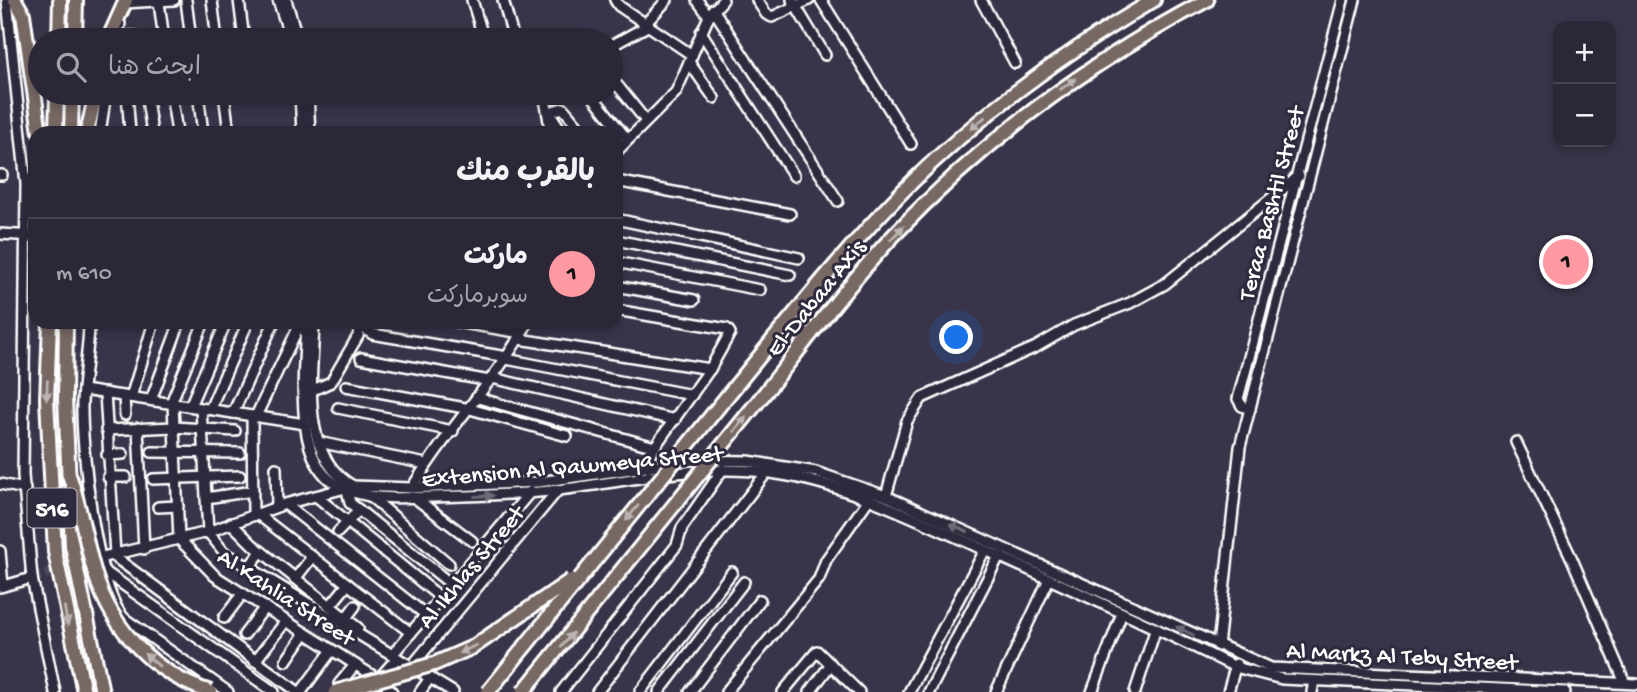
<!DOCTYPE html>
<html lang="ar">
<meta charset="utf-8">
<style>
body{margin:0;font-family:"Gochi Hand","Playpen Sans Arabic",sans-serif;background:#373342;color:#f1f3f6;direction:rtl}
.controls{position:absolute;right:21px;top:21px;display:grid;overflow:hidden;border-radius:14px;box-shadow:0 4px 10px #0003}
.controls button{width:63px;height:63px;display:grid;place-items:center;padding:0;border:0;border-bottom:2px solid #474452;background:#2b2737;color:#f1f3f6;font:35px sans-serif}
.you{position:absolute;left:957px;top:338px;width:24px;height:24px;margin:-18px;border:5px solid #fff;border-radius:50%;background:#1a73e8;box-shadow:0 0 0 10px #1a73e833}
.badge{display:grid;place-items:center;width:46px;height:46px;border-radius:50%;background:#ff9aa2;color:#111;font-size:23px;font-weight:700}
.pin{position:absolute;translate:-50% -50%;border:4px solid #fff;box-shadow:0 2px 7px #0006}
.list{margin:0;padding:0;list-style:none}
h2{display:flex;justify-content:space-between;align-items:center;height:91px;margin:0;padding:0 28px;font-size:30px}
h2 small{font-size:23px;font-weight:400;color:#a6a5ad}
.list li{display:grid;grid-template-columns:46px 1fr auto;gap:21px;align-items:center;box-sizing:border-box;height:112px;padding:0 28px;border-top:2px solid #474452}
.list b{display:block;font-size:26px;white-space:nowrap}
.list p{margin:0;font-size:23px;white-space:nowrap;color:#a6a5ad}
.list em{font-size:23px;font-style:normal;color:#a6a5ad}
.icon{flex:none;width:38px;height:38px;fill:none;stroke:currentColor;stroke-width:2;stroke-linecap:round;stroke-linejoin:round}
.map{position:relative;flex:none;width:1637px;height:692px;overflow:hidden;direction:ltr}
.search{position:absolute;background:#2b2737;box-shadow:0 4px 10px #0003;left:28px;top:28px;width:595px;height:77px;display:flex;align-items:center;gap:18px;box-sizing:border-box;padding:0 24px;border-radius:38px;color:#a6a5ad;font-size:26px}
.panel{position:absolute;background:#2b2737;box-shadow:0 4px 10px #0003;left:28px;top:126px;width:595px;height:203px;border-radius:21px;direction:rtl}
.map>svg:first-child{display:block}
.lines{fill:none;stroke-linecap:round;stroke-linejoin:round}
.minor-tunnel{stroke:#4d485b;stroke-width:9;stroke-dasharray:9 4.5;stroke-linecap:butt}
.minor-casing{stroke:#fff;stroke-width:14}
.highway-casing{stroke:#fff;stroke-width:18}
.minor{stroke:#2f2a3d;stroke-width:9}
.highway{stroke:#776864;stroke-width:12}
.highway-bridge-casing{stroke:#fff;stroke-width:18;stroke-linecap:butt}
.highway-bridge{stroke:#776864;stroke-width:12}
.oneway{fill:#bbb4b2}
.oneway2{fill:#6d6a77}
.labels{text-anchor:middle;stroke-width:6;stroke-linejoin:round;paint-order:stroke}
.shield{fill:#2f2a3d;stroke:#c1bfc5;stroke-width:2}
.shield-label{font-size:23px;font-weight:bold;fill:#fff}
.street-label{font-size:24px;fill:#fff;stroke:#2f2a3d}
</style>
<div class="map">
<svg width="1637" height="692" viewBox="0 0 1637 692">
<rect width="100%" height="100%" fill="#393449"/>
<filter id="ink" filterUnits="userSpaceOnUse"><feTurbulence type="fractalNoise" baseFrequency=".0143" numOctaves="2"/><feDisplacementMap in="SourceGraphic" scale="14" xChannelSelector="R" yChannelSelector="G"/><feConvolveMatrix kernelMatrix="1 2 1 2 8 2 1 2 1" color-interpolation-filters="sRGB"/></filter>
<g filter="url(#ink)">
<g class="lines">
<polyline class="minor-tunnel" points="32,578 94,560"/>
<g class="minor-casing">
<g id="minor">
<polyline points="7,0 26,184 23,475 32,578 55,692"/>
<polyline points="186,0 191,40"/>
<polyline points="212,0 217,40"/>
<polyline points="239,0 244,40"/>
<polyline points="278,0 291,40"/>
<polyline points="286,0 298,40"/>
<polyline points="472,0 484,40"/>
<polyline points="503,0 514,40"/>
<polyline points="615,0 619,6 692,55"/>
<polyline points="697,0 709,16"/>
<polyline points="757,0 766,14 772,17 809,0"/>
<polyline points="792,0 825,55"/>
<polyline points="821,0 911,144"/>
<polyline points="981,0 1015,63"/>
<polyline points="159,2 164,40"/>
<polyline points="123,7 124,3 174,0"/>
<polyline points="713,9 838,201"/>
<polyline points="646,23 667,0"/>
<polyline points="701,32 794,176"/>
<polyline points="117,36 135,36 139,40"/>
<polyline points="116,40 120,24"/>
<polyline points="611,46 649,25"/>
<polyline points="689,62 714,98"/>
<polyline points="618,86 646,121"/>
<polyline points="127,93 130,133"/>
<polyline points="146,93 152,133"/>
<polyline points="171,93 177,133"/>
<polyline points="198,93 203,133"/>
<polyline points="224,93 229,133"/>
<polyline points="300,93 302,133"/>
<polyline points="308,93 310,133"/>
<polyline points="544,93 551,133"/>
<polyline points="590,93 627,139"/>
<polyline points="100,133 106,93"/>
<polyline points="563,133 549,112 563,108 584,133"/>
<polyline points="616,152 676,92 709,16 723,0"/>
<polyline points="0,175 2,175"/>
<polyline points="616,181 790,214"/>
<polyline points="616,219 799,258"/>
<polyline points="0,234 35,236"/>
<polyline points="616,240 790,275"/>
<polyline points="616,262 760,290"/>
<polyline points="616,286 694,300"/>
<polyline points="616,310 727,329 730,333 710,369 639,469"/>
<path d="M89 322C89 349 83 376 82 403 81 446 96 591 125 619L228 692"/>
<path d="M306 322C305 367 291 459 337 485 365 501 400 498 431 497 473 496 517 495 559 490 631 481 698 463 771 473 844 483 909 516 976 546 1063 585 1150 625 1235 667L1282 679 1565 692"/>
<path d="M314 322C313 375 298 455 353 486"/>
<polyline points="356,322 372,334 507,357"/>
<polyline points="456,322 522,333"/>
<polyline points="519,339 710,369"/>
<polyline points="361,358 490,381"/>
<polyline points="506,359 692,395"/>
<polyline points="492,378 675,420"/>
<polyline points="346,386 470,409 567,436"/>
<polyline points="83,390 305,424"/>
<polyline points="313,390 331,382 358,336 361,324"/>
<polyline points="105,393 115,554"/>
<polyline points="124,396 125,415"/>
<polyline points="131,397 154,322"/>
<polyline points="478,398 655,447"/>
<polyline points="151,400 180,322"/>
<polyline points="171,403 204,322"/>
<polyline points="173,404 179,539 215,576 378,679 392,692"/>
<polyline points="190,406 226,322"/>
<polyline points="201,408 208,532 224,552 453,692"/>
<polyline points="338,408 453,431"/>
<polyline points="210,409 248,322"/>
<polyline points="1250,409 1242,406 1238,399 1343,0"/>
<polyline points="233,413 274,322"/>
<polyline points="252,416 253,514"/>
<polyline points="256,416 301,322"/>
<polyline points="138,428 144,549"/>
<polyline points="106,430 174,427 235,431"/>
<polyline points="318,442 426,464"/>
<polyline points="1516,442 1572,559 1625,683"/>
<polyline points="152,452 240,453"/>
<polyline points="107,455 123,454"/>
<polyline points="276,468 277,506"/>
<polyline points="108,477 126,477"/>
<polyline points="153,479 240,476"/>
<polyline points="0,484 25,489"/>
<path d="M412 488C446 430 495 382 528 322"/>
<polyline points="347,490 350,503 452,585"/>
<polyline points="316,496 441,598"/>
<polyline points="886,496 907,421 922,398 1036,347 1074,325 1130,303 1165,284 1299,176"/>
<polyline points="371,497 449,564"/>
<polyline points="206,498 253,491"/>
<polyline points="415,498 472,541"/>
<polyline points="285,504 426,615"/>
<polyline points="158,507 178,506"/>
<polyline points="256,513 411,633"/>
<polyline points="231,523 252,544 358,628 356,634"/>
<polyline points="338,532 359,510"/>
<polyline points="0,551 3,586"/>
<polyline points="112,555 298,692"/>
<polyline points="99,558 208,532 285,504 353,486 412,488 539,482 694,460 748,461 816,472 886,496 1271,668 1637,684"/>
<polyline points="248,568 261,552"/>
<polyline points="104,571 274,692"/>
<polyline points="295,579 312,557"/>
<polyline points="0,587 32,578"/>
<polyline points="330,606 348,584"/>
<polyline points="224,618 243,593"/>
<polyline points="346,618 355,606"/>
<polyline points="244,635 265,607"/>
<polyline points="1218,646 1240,447 1355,0"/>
<polyline points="392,655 531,491"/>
<polyline points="255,661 286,621"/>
<polyline points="286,661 305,633"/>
<polyline points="411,667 558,490"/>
<polyline points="339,684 355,665"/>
<polyline points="301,692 332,650"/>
<polyline points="367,692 397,658"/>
<polyline points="420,692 430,678"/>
<polyline points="561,692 677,545 682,528 723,469"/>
<polyline points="597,692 767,472"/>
<polyline points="640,692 732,572"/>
<polyline points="659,692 744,582"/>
<polyline points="690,692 760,600"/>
<polyline points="726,692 819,579 826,560 869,499"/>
<polyline points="783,692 817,651 859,692"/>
<polyline points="810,692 831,664"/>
<polyline points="909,692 985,550"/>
<polyline points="929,692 999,556"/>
<polyline points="996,692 1049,579"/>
<polyline points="1092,692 1122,613"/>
<polyline points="1135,692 1156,628"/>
<polyline points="1228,692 1236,664"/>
<polyline points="1312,692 1314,681"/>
</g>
</g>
<g class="highway-casing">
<g id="highway">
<polyline points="15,0 23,14 40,133"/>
<polyline points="59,40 60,0"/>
<polyline points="75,40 76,0"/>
<polyline points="108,40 126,0"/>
<polyline points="56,133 57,93"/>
<polyline points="71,133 72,93"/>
<polyline points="87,133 96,93"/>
<polyline points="50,322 47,399 55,552 84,692"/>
<polyline points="66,322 65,399 72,546 102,692"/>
<path d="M737 384C791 318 844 251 904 190 978 115 1064 53 1154 0"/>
<path d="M760 399C804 344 846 286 894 235 985 139 1090 62 1207 0"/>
</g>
</g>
<use href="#minor" class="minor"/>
<use href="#highway" class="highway"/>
<g class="highway-bridge-casing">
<g id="highway-bridge">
<path d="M69 475C81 508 85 541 95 574 112 630 155 675 211 692"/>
<polyline points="335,692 434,664 473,647 571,580"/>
<polyline points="488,692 737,384"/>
<polyline points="523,692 760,399"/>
</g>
</g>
<use href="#highway-bridge" class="highway-bridge"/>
</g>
<defs><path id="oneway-solid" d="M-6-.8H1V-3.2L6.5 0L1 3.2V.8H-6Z" transform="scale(1.75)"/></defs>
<g class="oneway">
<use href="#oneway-solid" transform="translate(1068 84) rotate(-35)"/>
<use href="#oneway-solid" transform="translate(978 123) rotate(140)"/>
<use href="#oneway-solid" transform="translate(897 233) rotate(-46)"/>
<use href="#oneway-solid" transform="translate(47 390) rotate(92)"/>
<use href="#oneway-solid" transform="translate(740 424) rotate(-52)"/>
<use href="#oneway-solid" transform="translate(632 513) rotate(129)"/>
<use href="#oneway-solid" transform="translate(66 616) rotate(80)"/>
<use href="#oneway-solid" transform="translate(567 640) rotate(-51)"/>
<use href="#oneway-solid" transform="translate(468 649) rotate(155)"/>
<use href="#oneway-solid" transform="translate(152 660) rotate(-140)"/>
</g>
<g class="oneway2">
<use href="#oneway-solid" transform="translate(484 496) rotate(-3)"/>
<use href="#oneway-solid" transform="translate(959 528) rotate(-156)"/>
<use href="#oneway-solid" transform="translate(1185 631) rotate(-155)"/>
</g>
</g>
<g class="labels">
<rect class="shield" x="27.5" y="488.5" width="49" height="39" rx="5"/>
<g class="shield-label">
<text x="52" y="516">516</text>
</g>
<g class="street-label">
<text transform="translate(1270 203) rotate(-75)" y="8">Teraa Bashtil Street</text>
<text transform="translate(815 297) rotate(-51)" y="8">El-Dabaa Axis</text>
<text transform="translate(572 465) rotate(-5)" y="8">Extension Al Qawmeya Street</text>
<text transform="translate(470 566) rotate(-50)" y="8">Al Ikhlas Street</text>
<text transform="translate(287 596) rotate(33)" y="8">Al Kahlia Street</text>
<text transform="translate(1402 655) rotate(3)" y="8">Al Markz Al Teby Street</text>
</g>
</g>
</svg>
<div class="controls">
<button>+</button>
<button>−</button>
</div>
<div class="you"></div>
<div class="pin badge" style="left:1566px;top:262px">1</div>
<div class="search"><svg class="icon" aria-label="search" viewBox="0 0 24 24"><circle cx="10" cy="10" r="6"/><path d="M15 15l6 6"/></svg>ابحث هنا</div>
<section class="panel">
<h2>بالقرب منك<small></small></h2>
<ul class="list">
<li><span class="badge">1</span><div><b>ماركت</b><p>سوبرماركت</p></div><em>610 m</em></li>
</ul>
</section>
</div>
